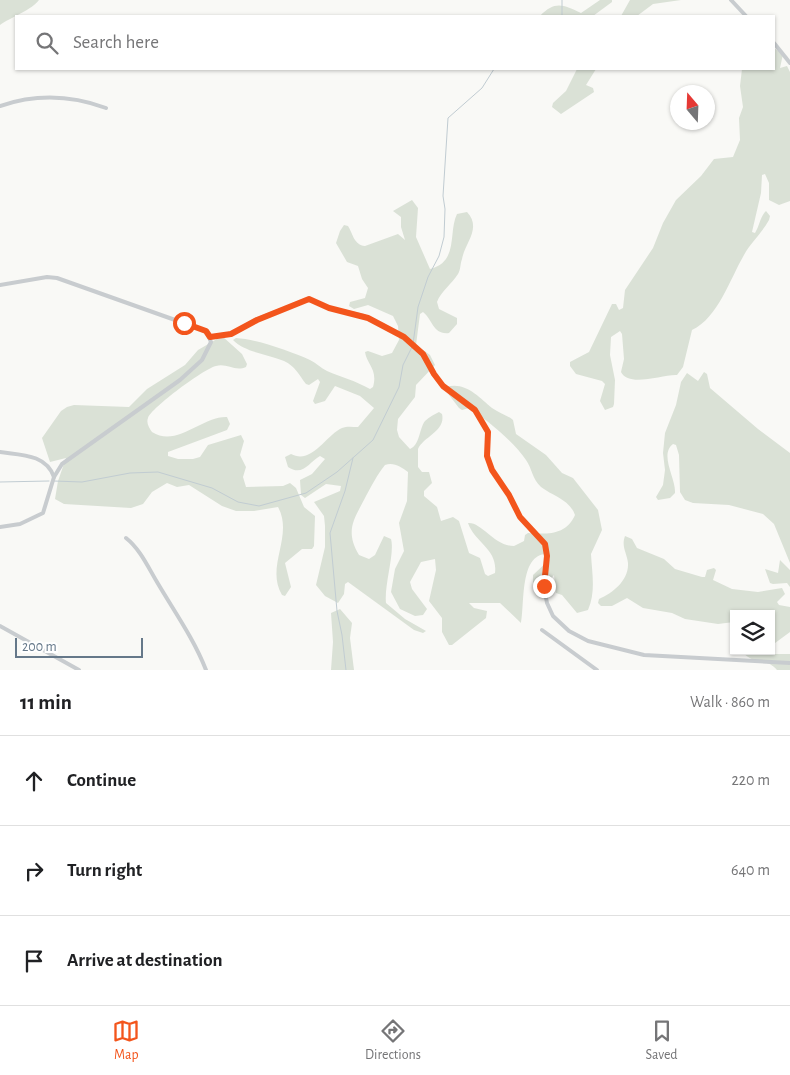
<!DOCTYPE html>
<meta charset="utf-8">
<style>
body{margin:0;font-family:"Alegreya Sans",sans-serif;background:#f2f2f2;color:#202124}
.controls{position:absolute;right:15px;bottom:15px;display:grid;overflow:hidden;border-radius:0px;box-shadow:0 1px 4px #0004}
.controls button{width:45px;height:45px;display:grid;place-items:center;padding:0;border:0;border-bottom:1px solid #e0e0e0;background:#fff;color:#202124;font:25px sans-serif}
.compass{position:absolute;left:670px;top:85px;width:45px;height:45px;border-radius:50%;background:#fff;box-shadow:0 1px 4px #0004;rotate:341deg}
.scale{position:absolute;left:15px;bottom:12px;width:128px;box-sizing:border-box;padding-left:5px;border:2px solid #657889;border-top:0;font-size:14px;line-height:18px;white-space:nowrap;color:#657889;-webkit-text-stroke:4px #fff;paint-order:stroke}
.stop{position:absolute;width:15px;height:15px;margin:-11px;border:4px solid #f3551c;border-radius:50%;background:#fff}
.stop.end{background:#f3551c;border-color:#fff;box-shadow:0 1px 5px #0008}
.list{margin:0;padding:0;list-style:none}
h2{display:flex;justify-content:space-between;align-items:center;height:65px;margin:0;padding:0 20px;font-size:21px}
h2 small{font-size:16px;font-weight:400;color:#757577}
.list li{display:grid;grid-template-columns:32px 1fr auto;gap:15px;align-items:center;box-sizing:border-box;height:90px;padding:0 20px;border-top:1px solid #e0e0e0}
.list b{display:block;font-size:19px;white-space:nowrap}
.list em{font-size:16px;font-style:normal;color:#757577}
.icon{flex:none;width:28px;height:28px;fill:none;stroke:currentColor;stroke-width:2;stroke-linecap:round;stroke-linejoin:round}
.map{position:relative;flex:none;width:790px;height:670px;overflow:hidden}
.search{position:absolute;background:#fff;box-shadow:0 1px 4px #0004;left:15px;right:15px;top:15px;height:55px;display:flex;align-items:center;gap:12px;box-sizing:border-box;padding:0 18px;border-radius:0px;color:#757577;font-size:19px}
.sheet{height:335px;background:#fff}
nav{display:flex;justify-content:space-around;align-items:center;box-sizing:border-box;height:70px;border-top:1px solid #e0e0e0;background:#fff;font-size:14px;color:#757577}
nav a{display:grid;justify-items:center;gap:2px}
nav .on{color:#f3551c}
.map>svg:first-child{display:block}
.green{fill:#dae1d6}
.lines{fill:none;stroke-linecap:round;stroke-linejoin:round}
.stream{stroke:#c1ccd2;stroke-width:1}
.street{stroke:#c8cccf;stroke-width:4}
.route{stroke:#f3551c;stroke-width:6}
</style>
<div class="map">
<svg width="790" height="670" viewBox="0 0 790 670">
<rect width="100%" height="100%" fill="#f9f9f6"/>
<g class="green">
<path d="M0 0H39C32 10 11 17 0 25Z"/>
<path d="M600 0H612V2L593 16H540C555 0 564 5 581 13Z"/>
<polygon points="630,0 681,0 653,4 637,16 621,16"/>
<path d="M774 48 783 54 780 68 787 66 790 72V201L779 205 769 200V183L765 174 762 175 761 193 752 232 755 233C760 225 760 217 766 211L770 216 769 220C762 233 751 242 744 255 730 279 718 318 692 330L683 367 677 375C663 374 629 388 621 372L624 359 622 334 620 331 611 337 610 355 615 380 614 404 613 407 605 410 600 401 605 384 602 381 576 374 570 366V362L589 352 612 304H616L619 310 623 308 625 290 653 248 663 223 676 200 701 176 714 159 733 157 740 140 739 118 743 107 740 86 742 69H774Z"/>
<polygon points="577,69 596,69 586,85 593,88 594,92 561,114 552,107 553,103 566,91"/>
<path d="M412 200 418 208 416 237 430 269C459 262 448 232 457 214L467 212C482 228 465 243 462 259 460 264 461 269 458 274 452 284 441 291 437 302L439 309 457 318V324L449 333C433 335 433 320 423 312L420 314 416 345 430 355 435 365 416 385 415 397 398 419 397 430 399 437 410 449C420 445 419 429 425 421 429 417 435 414 439 412L442 414C446 431 424 436 418 449V467L422 472H429L432 483 424 491V496L437 507 441 521 453 517 459 521 469 553 480 558 485 574 488 576 495 573C498 549 475 543 468 523 482 522 494 546 514 546L524 541 525 535 528 533C546 534 566 536 575 515 570 500 553 496 541 487 532 479 532 468 526 460 514 442 487 420 469 408L462 410 459 408 446 391V387C465 381 479 397 492 408 499 413 507 415 513 420L516 434 546 455 562 473 573 478 598 510 602 530 591 554C592 573 596 592 588 610L577 613 562 595 556 593 554 575 543 589H540L533 582V575L550 559 549 554C519 551 525 604 521 623L500 603H469L474 608 487 611 486 618 452 645H449L442 632V618L429 601 436 570 435 559 421 562 410 582 412 589 427 609 423 615 415 616 400 609 391 592 395 569 404 551 399 523 407 501 408 472C401 467 394 462 385 465 377 475 372 485 366 496 355 518 344 530 359 555L369 559 375 555 384 536 391 539C395 553 384 585 386 603L405 619 426 631 423 633 414 630 348 582 345 584 344 594 338 603 325 596 316 585 325 547V526L324 516 314 502 340 491 341 486 326 484 305 498 301 495 300 480 312 474 325 459 320 456C309 462 303 477 288 467L285 457 291 454C312 465 326 435 342 428 347 426 352 427 358 427L374 408 360 396 335 386 325 401 315 404 313 401 320 382 318 379 309 385 306 384C299 375 295 366 284 361 268 354 246 353 233 340L236 338C256 339 292 352 310 360 316 363 321 368 327 371 341 377 356 381 370 389L373 387C378 369 367 365 365 352L368 351 382 356 392 353 399 340 398 326 393 316 368 305 354 309 349 306 350 302 365 298 368 288 362 279 358 266 347 262 336 243 340 231 344 225 348 226C353 234 354 245 365 246L398 234 405 240 401 227V217L393 211Z"/>
<path d="M222 336 242 354 247 364 246 367C235 372 227 363 216 366 205 368 151 408 148 418 146 423 149 428 152 432 177 448 202 416 227 417L230 424 227 430 168 452V456L178 459H193L200 457 208 445 241 435 244 441 240 455 246 467 243 477 246 487 283 486 290 483 296 488 304 507 315 516 314 546 312 549H302L285 563 291 587 285 596 282 595C265 567 294 536 278 507L254 511H236L222 506 189 485 177 487 167 483 152 492 143 504 131 508 64 504 55 499 58 481 66 458 50 462 42 438 61 411 67 407 74 405 129 407 147 389 185 365 198 350Z"/>
<path d="M704 372 707 374 710 388 758 429 790 453V563L774 524 763 514 729 505 693 503 685 500 680 492 679 455 676 445 673 444C659 455 676 478 675 493L670 498 658 500 656 497 663 485 665 470 663 453 665 433 676 405 681 382 687 373 698 381Z"/>
<path d="M625 536 632 539 637 548 664 559 675 569 702 577H705L707 570 714 568 716 570 713 580 732 589 758 592 782 588 785 594 777 602 779 605 790 607V632L771 646V614H734V622L718 624 685 619 672 613 643 608 627 598 612 606H601L598 603 599 599C613 593 629 580 628 563 627 553 621 547 625 536Z"/>
<polygon points="780,560 790,570 790,587 787,583 773,584 770,583 765,569 778,573"/>
<polygon points="340,609 352,623 350,638 354,670 331,670 333,642 331,613"/>
<path d="M742 651H771V654H790V670H777C768 658 751 665 742 651Z"/>
</g>
<g class="lines">
<g class="stream">
<polyline points="562,0 562,16"/>
<polyline points="413,344 418,307 428,277 439,256 444,237 445,209 443,196 448,118 482,88 494,69"/>
<polyline points="54,481 82,482 130,473 158,472 212,488 238,502 259,506 306,493 337,472 373,440 399,387 403,365 412,347"/>
<polyline points="0,482 49,481"/>
<polyline points="346,670 342,635 337,611 330,533 345,491 353,458"/>
</g>
<g class="street">
<polyline points="731,0 746,16"/>
<polyline points="774,43 790,63"/>
<path d="M0 106C35 94 71 95 106 108"/>
<polyline points="0,285 47,277 57,278 206,331 211,342 202,360 180,380 62,464 54,477 43,513 20,524 0,527"/>
<polyline points="210,337 231,334 257,319 309,299 329,308 364,316 404,337 423,355 434,375 443,385 475,410 488,432 487,457 492,470 509,495 520,517 545,544 547,556 544,587 547,603 553,616 569,631 588,641 644,655 790,663"/>
<path d="M0 452C21 455 46 454 54 477"/>
<path d="M126 538C140 549 148 567 157 582 174 611 194 639 206 670"/>
<polyline points="0,626 79,670"/>
<polyline points="542,630 597,670"/>
</g>
</g>
<g class="lines">
<polyline class="route" points="184,323 206,331 210,337 231,334 257,320 309,299 329,308 368,318 404,337 423,354 434,374 443,386 475,410 488,432 487,456 492,470 509,495 520,517 545,544 547,556 544,586"/>
</g>
</svg>
<div class="controls">
<button><svg class="icon" aria-label="layers" viewBox="0 0 24 24"><path d="M12 4l9 5-9 5-9-5zM3 14l9 5 9-5"/></svg></button>
</div>
<svg class="compass" viewBox="-18 -18 36 36"><path d="M0-13l5 13h-10z" fill="#e53935"/><path d="M0 13l5-13h-10z" fill="#757577"/></svg>
<div class="scale">200 m</div>
<div class="stop" style="left:184px;top:323px"></div>
<div class="stop end" style="left:544px;top:586px"></div>
<div class="search"><svg class="icon" aria-label="search" viewBox="0 0 24 24"><circle cx="10" cy="10" r="6"/><path d="M15 15l6 6"/></svg>Search here</div>
</div>
<section class="sheet">
<h2>11 min<small>Walk · 860 m</small></h2>
<ul class="list">
<li><svg class="icon" aria-label="ahead" viewBox="0 0 24 24"><path d="M12 20V5M6 11l6-6 6 6"/></svg><div><b>Continue</b></div><em>220 m</em></li>
<li><svg class="icon" aria-label="right" viewBox="0 0 24 24"><path d="M7 20v-9h11M14 6l5 5-5 5"/></svg><div><b>Turn right</b></div><em>640 m</em></li>
<li><svg class="icon" aria-label="arrive" viewBox="0 0 24 24"><path d="M6 21V4h12l-3 4 3 4H6"/></svg><div><b>Arrive at destination</b></div></li>
</ul>
</section>
<nav>
<a class="on"><svg class="icon" aria-label="map" viewBox="0 0 24 24"><path d="M3 6l6-2 6 2 6-2v14l-6 2-6-2-6 2zM9 4v14M15 6v14"/></svg>Map</a>
<a><svg class="icon" aria-label="directions" viewBox="0 0 24 24"><path d="M12 3l9 9-9 9-9-9zM9 14v-3h6M13 9l2 2-2 2"/></svg>Directions</a>
<a><svg class="icon" aria-label="saved" viewBox="0 0 24 24"><path d="M7 4h10v16l-5-4-5 4z"/></svg>Saved</a>
</nav>
